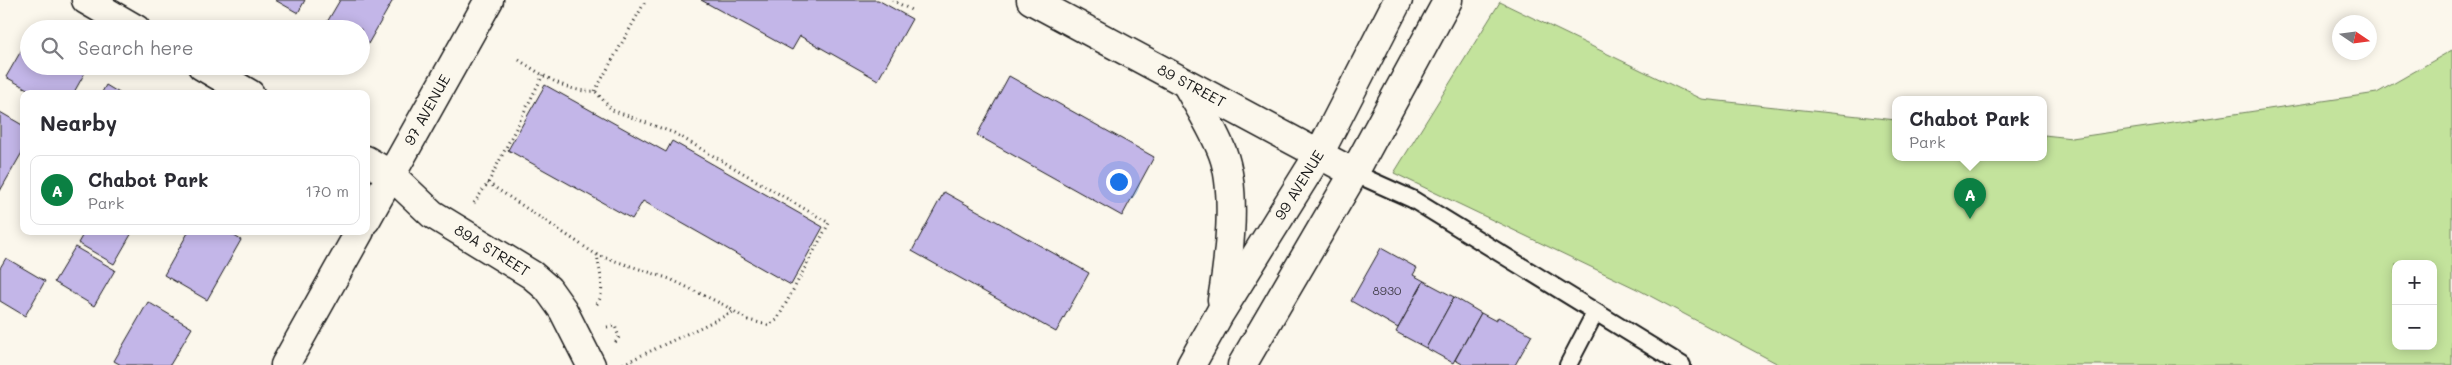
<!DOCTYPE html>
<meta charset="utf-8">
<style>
body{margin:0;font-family:Mali,sans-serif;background:#f2f2f3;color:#2b2b33}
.controls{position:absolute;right:15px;bottom:15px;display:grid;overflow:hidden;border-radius:10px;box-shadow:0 2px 12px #0003}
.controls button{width:45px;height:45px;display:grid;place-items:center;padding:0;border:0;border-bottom:1px solid #e1e1e2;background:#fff;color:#2b2b33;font:25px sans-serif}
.compass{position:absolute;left:2332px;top:15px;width:45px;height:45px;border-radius:50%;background:#fff;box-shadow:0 2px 12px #0003;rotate:103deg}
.you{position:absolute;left:1118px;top:181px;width:18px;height:18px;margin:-12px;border:4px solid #fff;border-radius:50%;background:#1a73e8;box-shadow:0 0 0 8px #1a73e833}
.badge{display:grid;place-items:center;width:32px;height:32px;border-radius:50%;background:#0b8043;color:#fff;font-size:16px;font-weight:700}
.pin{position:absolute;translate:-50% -41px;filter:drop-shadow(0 1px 2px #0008)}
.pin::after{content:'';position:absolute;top:26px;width:18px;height:15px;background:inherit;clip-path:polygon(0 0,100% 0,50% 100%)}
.popup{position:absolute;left:1892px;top:96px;width:155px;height:65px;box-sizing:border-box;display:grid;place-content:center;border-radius:10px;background:#fff;filter:drop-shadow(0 1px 4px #0005);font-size:16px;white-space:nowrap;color:#7c7c81}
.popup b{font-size:19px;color:#2b2b33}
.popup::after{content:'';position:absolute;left:50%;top:100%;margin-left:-10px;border:10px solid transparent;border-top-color:#fff}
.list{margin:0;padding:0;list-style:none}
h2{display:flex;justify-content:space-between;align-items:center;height:65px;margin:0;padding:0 20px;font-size:21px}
h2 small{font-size:16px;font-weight:400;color:#7c7c81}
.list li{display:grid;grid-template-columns:32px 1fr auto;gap:15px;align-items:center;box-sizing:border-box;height:70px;margin:0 10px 10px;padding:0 10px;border:1px solid #e1e1e2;border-radius:10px}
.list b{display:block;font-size:19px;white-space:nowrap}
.list p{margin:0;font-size:16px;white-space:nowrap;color:#7c7c81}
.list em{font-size:16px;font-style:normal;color:#7c7c81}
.icon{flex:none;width:28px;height:28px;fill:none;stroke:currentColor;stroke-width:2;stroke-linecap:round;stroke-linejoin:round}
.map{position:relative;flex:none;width:2452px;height:365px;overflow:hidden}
.search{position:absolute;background:#fff;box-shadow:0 2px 12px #0003;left:20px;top:20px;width:350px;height:55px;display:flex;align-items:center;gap:12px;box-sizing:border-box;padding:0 18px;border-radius:28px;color:#7c7c81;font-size:19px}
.panel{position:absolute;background:#fff;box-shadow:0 2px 12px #0003;left:20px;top:90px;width:350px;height:145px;border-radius:10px}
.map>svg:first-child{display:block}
.green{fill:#c3e39c;stroke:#70805c;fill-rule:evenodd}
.building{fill:#c3b6e8;stroke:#1c1c1c}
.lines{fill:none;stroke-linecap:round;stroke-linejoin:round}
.service-casing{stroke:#1c1c1c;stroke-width:20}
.minor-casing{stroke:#1c1c1c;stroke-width:31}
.tertiary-casing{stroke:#1c1c1c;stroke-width:31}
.path{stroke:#1c1c1c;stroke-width:3;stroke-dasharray:1 4;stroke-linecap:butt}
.service{stroke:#fbf7ec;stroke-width:16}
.minor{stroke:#fbf7ec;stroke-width:28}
.tertiary{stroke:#fbf7ec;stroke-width:28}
.labels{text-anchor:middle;stroke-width:4.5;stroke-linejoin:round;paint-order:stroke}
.number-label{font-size:12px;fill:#46424f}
.street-label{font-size:15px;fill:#1c1c1c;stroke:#fbf7ec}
</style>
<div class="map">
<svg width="2452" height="365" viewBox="0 0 2452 365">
<rect width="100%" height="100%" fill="#fbf7ec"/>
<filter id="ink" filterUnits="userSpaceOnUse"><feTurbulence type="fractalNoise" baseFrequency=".02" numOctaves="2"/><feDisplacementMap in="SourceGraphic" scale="10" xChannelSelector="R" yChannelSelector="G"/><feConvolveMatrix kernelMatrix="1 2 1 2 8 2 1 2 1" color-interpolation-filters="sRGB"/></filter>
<g filter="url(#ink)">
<path class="green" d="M1500 2 1701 99 1896 120V158H2044V135L2072 138 2377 93 2452 50V365H1780L1639 290 1394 173ZM2396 264H2433V346H2396Z"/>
<g class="building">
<polygon points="275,0 305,0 298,13"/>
<polygon points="340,0 393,0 364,51 361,50 361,29 323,29"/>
<polygon points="701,0 878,0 912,19 878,80 800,36 792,50"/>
<polygon points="29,37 29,66 82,66 87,69 73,94 36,94 6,77"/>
<polygon points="1009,76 1154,157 1122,216 977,135"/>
<polygon points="106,85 121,94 101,94"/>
<polygon points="545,85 666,152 672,141 823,227 791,285 643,201 632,219 508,150"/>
<polygon points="0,112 24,126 24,149 0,191"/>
<polygon points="944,192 1089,273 1056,332 912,251"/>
<polygon points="85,231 133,231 114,264 78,243"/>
<polygon points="189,231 226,231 241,240 207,300 164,275"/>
<polygon points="75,247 115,270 94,306 54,282"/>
<polygon points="1381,248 1417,268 1413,275 1424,281 1398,328 1351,301"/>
<polygon points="6,258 45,281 25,316 0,301 0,268"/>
<polygon points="1424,281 1454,297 1426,348 1396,332"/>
<polygon points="1454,297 1481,313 1453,363 1426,348"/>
<polygon points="148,302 192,328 170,365 121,365 114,361"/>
<polygon points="1481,313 1496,321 1498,317 1532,335 1515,365 1464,365 1455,360"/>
</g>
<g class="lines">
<g class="service-casing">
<g id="service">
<polyline points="1354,173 1412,199 1682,365"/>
<polyline points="1568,365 1595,313"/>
</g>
</g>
<g class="minor-casing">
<g id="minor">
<polyline points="86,0 136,29"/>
<polyline points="202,66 250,94"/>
<path id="s1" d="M366 160 391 175 432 214 532 275 548 289 563 310 591 365"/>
</g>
</g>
<g class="tertiary-casing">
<g id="tertiary">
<path id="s2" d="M1031 0 1354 173"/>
<path d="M1187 85C1199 107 1214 130 1223 154 1237 192 1229 259 1222 300"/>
<path id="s3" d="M366 220 489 0"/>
<polyline points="285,365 360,231"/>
<path id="s4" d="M1191 365 1220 313 1319 154 1398 0"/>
<polyline points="1242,365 1354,173 1448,0"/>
</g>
</g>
<g class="path">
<polyline points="892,0 913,11"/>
<path d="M519 60C539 73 569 94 595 91L612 110 674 133 829 223 777 320 768 325 748 320 724 305 670 279 597 255"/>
<polyline points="595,91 646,0"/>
<path d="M488 183 597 255C599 270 607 293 596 305"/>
<polyline points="474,203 488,183 543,75"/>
<polyline points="607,327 615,326 619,337 614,344"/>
<polyline points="623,364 733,312"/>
</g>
<use href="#service" class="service"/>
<use href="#minor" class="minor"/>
<use href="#tertiary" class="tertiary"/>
</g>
</g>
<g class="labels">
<g class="number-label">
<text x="1387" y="295">8930</text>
</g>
<g class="street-label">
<text dy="5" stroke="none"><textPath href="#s2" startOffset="182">89 STREET</textPath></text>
<text dy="5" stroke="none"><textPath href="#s3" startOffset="126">97 AVENUE</textPath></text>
<text dy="5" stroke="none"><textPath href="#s4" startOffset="210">99 AVENUE</textPath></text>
<text dy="5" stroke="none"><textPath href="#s1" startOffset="156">89A STREET</textPath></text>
</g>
</g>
</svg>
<div class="controls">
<button>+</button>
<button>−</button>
</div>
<svg class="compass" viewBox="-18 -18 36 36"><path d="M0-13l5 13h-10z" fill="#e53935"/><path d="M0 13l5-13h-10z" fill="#7c7c81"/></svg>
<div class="you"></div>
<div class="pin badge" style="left:1970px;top:219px">A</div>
<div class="popup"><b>Chabot Park</b>Park</div>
<div class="search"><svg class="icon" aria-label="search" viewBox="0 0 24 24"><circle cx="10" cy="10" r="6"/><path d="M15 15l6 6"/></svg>Search here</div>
<section class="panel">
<h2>Nearby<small></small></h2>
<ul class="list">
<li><span class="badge">A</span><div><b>Chabot Park</b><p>Park</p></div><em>170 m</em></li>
</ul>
</section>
</div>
